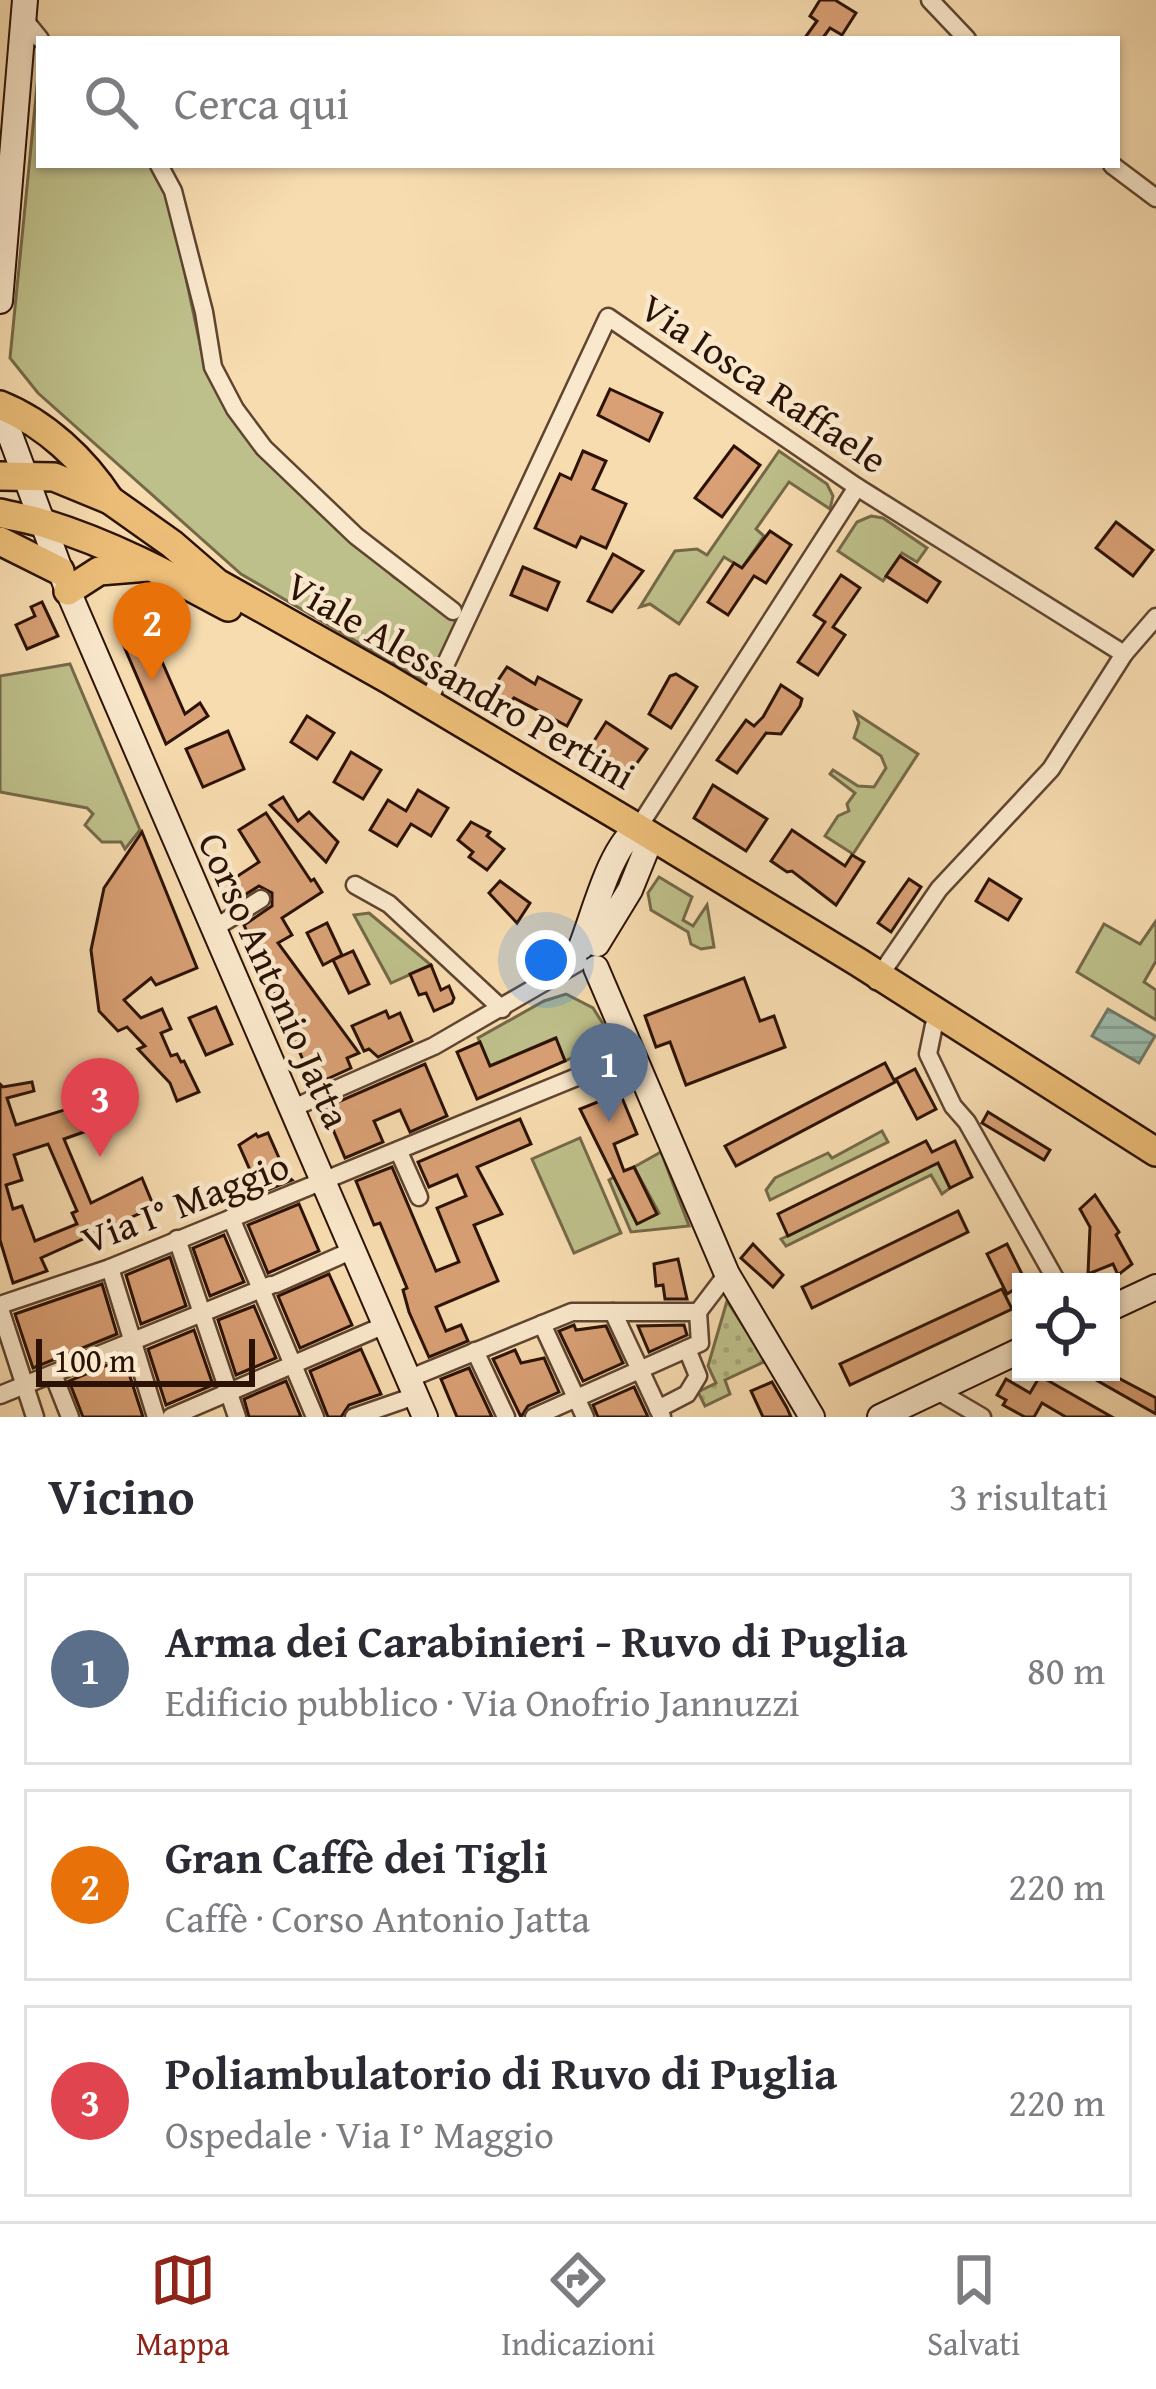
<!DOCTYPE html>
<html lang="it">
<meta charset="utf-8">
<style>
body{margin:0;font-family:"Gentium Book Plus",serif;background:#f2f2f3;color:#2b2b33}
.controls{position:absolute;right:36px;bottom:36px;display:grid;overflow:hidden;border-radius:0px;box-shadow:0 3px 9px #0004}
.controls button{width:108px;height:108px;display:grid;place-items:center;padding:0;border:0;border-bottom:3px solid #e1e1e2;background:#fff;color:#2b2b33;font:60px sans-serif}
.scale{position:absolute;left:36px;bottom:30px;width:219px;box-sizing:border-box;padding-left:12px;border:6px solid #2c1205;border-top:0;font-size:33px;line-height:42px;white-space:nowrap;color:#2c1205;-webkit-text-stroke:9px #fae8cc;paint-order:stroke}
.you{position:absolute;left:546px;top:960px;width:42px;height:42px;margin:-30px;border:9px solid #fff;border-radius:50%;background:#1a73e8;box-shadow:0 0 0 18px #1a73e833}
.badge{display:grid;place-items:center;width:78px;height:78px;border-radius:50%;background:#8f2418;color:#fff;font-size:39px;font-weight:700}
.pin{position:absolute;translate:-50% -99px;filter:drop-shadow(0 3px 6px #0008)}
.pin::after{content:'';position:absolute;top:63px;width:42px;height:36px;background:inherit;clip-path:polygon(0 0,100% 0,50% 100%)}
.list{margin:0;padding:0;list-style:none}
h2{display:flex;justify-content:space-between;align-items:center;height:156px;margin:0;padding:0 48px;font-size:51px}
h2 small{font-size:39px;font-weight:400;color:#7c7c81}
.list li{display:grid;grid-template-columns:78px 1fr auto;gap:36px;align-items:center;box-sizing:border-box;height:192px;margin:0 24px 24px;padding:0 24px;border:3px solid #e1e1e2;border-radius:0px}
.list b{display:block;font-size:45px;white-space:nowrap}
.list p{margin:0;font-size:39px;white-space:nowrap;color:#7c7c81}
.list em{font-size:39px;font-style:normal;color:#7c7c81}
.icon{flex:none;width:66px;height:66px;fill:none;stroke:currentColor;stroke-width:2;stroke-linecap:round;stroke-linejoin:round}
.map{position:relative;flex:none;width:1156px;height:1417px;overflow:hidden}
.search{position:absolute;background:#fff;box-shadow:0 3px 9px #0004;left:36px;right:36px;top:36px;height:132px;display:flex;align-items:center;gap:30px;box-sizing:border-box;padding:0 42px;border-radius:0px;color:#7c7c81;font-size:45px}
.sheet{height:804px;background:#fff}
nav{display:flex;justify-content:space-around;align-items:center;box-sizing:border-box;height:168px;border-top:3px solid #e1e1e2;background:#fff;font-size:33px;color:#7c7c81}
nav a{display:grid;justify-items:center;gap:6px}
nav .on{color:#8f2418}
.map>svg:first-child{display:block}
.green{fill:#bec08b;stroke:#756948;stroke-width:3}
.park{fill:url(#park-dots);stroke:#756948;stroke-width:3}
.water{fill:url(#water-rules);stroke:#707869;stroke-width:3}
.building{fill:#d9a075;stroke:#2c1205;stroke-width:3;fill-rule:evenodd}
.lines{fill:none;stroke-linecap:round;stroke-linejoin:round}
.street-casing{stroke:#5f4430;stroke-width:21}
.secondary-casing{stroke:#2c1205;stroke-width:28}
.primary-casing{stroke:#2c1205;stroke-width:32}
.street{stroke:#fae8cc;stroke-width:16}
.secondary{stroke:#fae8cc;stroke-width:24}
.primary{stroke:#ecbe78;stroke-width:27}
.labels{text-anchor:middle;stroke-width:9;stroke-linejoin:round;paint-order:stroke}
.street-label{font-size:39px;fill:#2c1205;stroke:#fae8cc}
</style>
<div class="map">
<svg width="1156" height="1417" viewBox="0 0 1156 1417">
<defs>
<pattern id="park-dots" width="8" height="8" patternUnits="userSpaceOnUse" patternTransform="scale(3)"><rect width="8" height="8" fill="#bec08b"/><path d="M2 2h.1M6 6h.1" fill="none" stroke="#a3a476" stroke-width="1.8" stroke-linecap="round"/></pattern>
<pattern id="water-rules" width="6" height="5" patternUnits="userSpaceOnUse" patternTransform="scale(3)"><rect width="6" height="5" fill="#9dbcac"/><path d="M0 2.5h6" fill="none" stroke="#87a192"/></pattern>
</defs>
<rect width="100%" height="100%" fill="#f7dcb0"/>
<filter id="stains"><feTurbulence type="fractalNoise" baseFrequency=".00167" numOctaves="4"/><feColorMatrix values="0 0 0 0 .2 0 0 0 0 .09 0 0 0 0 .02 0 0 0 .5 -.17"/></filter>
<radialGradient id="worn" r=".72"><stop offset=".6" stop-color="#630" stop-opacity="0"/><stop offset="1" stop-color="#630" stop-opacity=".3"/></radialGradient>
<g class="green">
<polygon points="39,66 39,165 151,165 169,199 203,358 219,394 252,446 394,577 458,621 429,684 241,574 38,393 10,358"/>
<polygon points="779,451 827,484 833,496 830,509 789,482 756,529 764,536 742,568 724,557 679,624 650,604 640,607 675,551 697,549 707,555"/>
<polygon points="871,516 883,518 927,548 917,562 902,553 883,581 838,551 857,522"/>
<polygon points="70,664 140,830 125,849 121,842 102,842 85,825 93,814 87,808 0,792 0,676"/>
<polygon points="855,713 918,754 853,854 825,836 838,816 849,811 847,804 855,793 830,774 833,770 858,786 874,787 886,768 881,756 854,738 859,723"/>
<polygon points="659,877 692,897 683,920 693,926 707,905 714,947 701,949 691,944 688,932 651,910 648,893"/>
<polygon points="369,913 431,965 391,983 354,915"/>
<polygon points="1156,921 1156,961 1144,982 1156,990 1156,1020 1077,972 1104,924 1140,944"/>
<polygon points="566,994 593,1008 612,1038 565,1061 555,1038 490,1066 478,1038 544,1001"/>
<polygon points="882,1131 888,1142 770,1200 766,1190 775,1178 828,1153 832,1158"/>
<polygon points="580,1138 621,1233 574,1253 532,1159"/>
<polygon points="661,1152 689,1226 631,1232 609,1180 617,1175 637,1223 659,1213 634,1167"/>
<polygon points="938,1163 950,1188 942,1194 931,1175 786,1246 781,1239"/>
</g>
<polygon class="park" points="727,1301 766,1361 725,1380 730,1394 705,1406 698,1392 716,1383 708,1366"/>
<polygon class="water" points="1108,1009 1155,1036 1139,1063 1092,1036"/>
<g class="building">
<polygon points="820,0 835,0 856,13 842,35 830,28 822,39 804,39 817,21 810,16"/>
<polygon points="610,389 662,413 649,441 598,415"/>
<polygon points="734,446 760,465 722,517 695,498"/>
<polygon points="583,451 606,461 593,489 626,504 606,548 581,537 576,547 535,528 560,474 571,479"/>
<polygon points="1116,522 1153,550 1133,576 1096,548"/>
<polygon points="770,531 791,545 766,583 754,576 728,615 708,602 734,563 742,568"/>
<polygon points="613,554 643,571 612,612 588,601"/>
<polygon points="900,556 940,582 927,602 886,576"/>
<polygon points="523,567 559,582 547,610 511,595"/>
<polygon points="841,575 860,588 833,627 845,635 818,675 798,662 825,622 814,615"/>
<polygon points="42,602 58,636 27,649 16,625 35,616 31,607"/>
<polygon points="142,636 152,639 185,714 200,703 208,716 166,744 123,644"/>
<polygon points="507,667 535,684 538,677 581,700 567,726 514,698 507,706 488,695"/>
<polygon points="676,674 697,687 671,728 649,714 670,676"/>
<polygon points="781,685 802,699 800,706 781,734 766,733 737,773 717,760 746,720 754,726 763,717"/>
<polygon points="307,716 334,733 317,759 291,742"/>
<polygon points="606,722 647,749 627,777 587,752"/>
<polygon points="228,731 244,769 203,787 186,749"/>
<polygon points="351,752 381,770 363,799 334,782"/>
<polygon points="713,785 767,819 746,851 694,818"/>
<polygon points="418,790 448,808 431,836 411,824 397,846 370,830 388,800 406,811"/>
<polygon points="283,797 298,821 309,812 338,842 326,862 270,805"/>
<polygon points="266,813 311,881 314,879 322,892 282,918 292,935 278,943 359,1053 347,1058 351,1068 314,1085 244,925 272,906 272,893 259,886 235,901 227,883 259,862 239,830"/>
<polygon points="471,822 490,832 487,836 504,849 487,870 469,857 473,852 458,840"/>
<polygon points="792,830 845,866 852,855 864,862 836,905 792,871 787,872 771,861"/>
<polygon points="142,832 197,968 156,985 151,978 124,1000 141,1018 162,1009 171,1029 161,1033 171,1056 177,1054 181,1062 184,1061 199,1092 177,1101 170,1083 138,1049 145,1046 127,1027 118,1031 99,1011 91,950 104,888"/>
<polygon points="909,879 921,887 891,932 878,923"/>
<polygon points="989,879 1021,899 1008,920 976,901"/>
<polygon points="500,881 530,903 517,923 489,893"/>
<polygon points="327,923 342,955 323,965 307,933"/>
<polygon points="353,951 369,984 349,993 333,960"/>
<polygon points="431,965 441,990 449,986 454,998 452,1003 434,1011 426,993 419,995 410,974"/>
<polygon points="744,978 760,1021 774,1016 785,1047 686,1085 670,1042 656,1047 645,1016"/>
<polygon points="216,1007 232,1044 206,1055 189,1018"/>
<polygon points="386,1011 389,1018 400,1013 412,1041 378,1057 369,1049 364,1051 352,1026"/>
<polygon points="556,1038 565,1061 477,1099 457,1052 480,1042 490,1066"/>
<polygon points="885,1063 895,1082 736,1166 725,1146"/>
<polygon points="425,1064 447,1116 410,1132 400,1110 374,1121 383,1142 345,1158 324,1108"/>
<polygon points="915,1069 936,1109 917,1119 896,1079"/>
<path d="M32 1082 34 1091 7 1098 16 1125 90 1102 98 1127 64 1139 91 1203 142 1178 154 1207 41 1258 47 1271 13 1283 0 1240V1084L3 1087ZM48 1144 77 1211 72 1213 77 1224 35 1241 22 1206 13 1209 6 1185 22 1180 14 1155Z"/>
<polygon points="620,1093 637,1134 614,1144 624,1171 634,1167 657,1214 637,1224 580,1109"/>
<polygon points="988,1112 1050,1150 1044,1160 982,1123"/>
<polygon points="520,1119 531,1144 477,1167 502,1214 474,1225 498,1281 436,1307 446,1331 461,1325 468,1341 429,1357 409,1312 403,1290 407,1288 380,1223 374,1225 356,1181 392,1167 436,1271 459,1262 437,1208 466,1196 457,1175 429,1187 418,1162"/>
<polygon points="268,1133 287,1176 292,1180 260,1193 239,1145 256,1134 258,1137"/>
<polygon points="926,1141 932,1152 955,1141 972,1177 950,1188 938,1163 788,1236 778,1214"/>
<polygon points="1095,1195 1119,1232 1116,1235 1132,1264 1118,1275 1113,1264 1088,1274 1090,1227 1080,1209"/>
<polygon points="299,1204 319,1251 268,1273 248,1225"/>
<polygon points="958,1211 968,1232 812,1308 802,1287"/>
<polygon points="224,1235 244,1282 210,1296 193,1248"/>
<polygon points="753,1244 783,1275 773,1287 741,1258"/>
<polygon points="1007,1244 1026,1282 1007,1294 987,1254"/>
<polygon points="170,1257 186,1306 141,1324 126,1275"/>
<polygon points="678,1259 687,1299 665,1299 663,1285 656,1286 654,1264"/>
<polygon points="329,1274 352,1325 300,1348 278,1296"/>
<polygon points="102,1284 117,1334 33,1368 15,1314"/>
<polygon points="1002,1289 1012,1309 850,1385 840,1364"/>
<polygon points="254,1306 276,1358 236,1375 218,1320"/>
<polygon points="574,1325 576,1330 606,1326 623,1363 583,1381 559,1331"/>
<polygon points="684,1325 687,1335 649,1352 638,1326"/>
<polygon points="194,1330 213,1385 166,1405 148,1349"/>
<polygon points="361,1349 381,1394 349,1405 341,1417 328,1417 310,1371"/>
<polygon points="515,1350 521,1363 544,1358 559,1392 528,1406 521,1417 493,1359"/>
<polygon points="124,1358 143,1417 83,1417 69,1381"/>
<polygon points="469,1368 492,1417 457,1417 441,1379"/>
<polygon points="1082,1372 1107,1372 1156,1398 1156,1414"/>
<polygon points="1040,1376 1112,1417 1066,1417 1042,1403 1034,1417 1025,1417 1003,1405 1006,1400 997,1395 1006,1379 1030,1393"/>
<polygon points="286,1381 301,1417 249,1417 244,1399"/>
<polygon points="772,1382 787,1408 791,1417 763,1417 751,1391"/>
<polygon points="634,1387 648,1417 598,1417 593,1405"/>
</g>
<g class="lines">
<g class="street-casing">
<g id="street">
<polyline points="930,0 967,39"/>
<polyline points="23,18 40,39"/>
<polyline points="159,165 173,191 204,312 213,367 235,409 264,448 356,536 453,611"/>
<polyline points="1112,165 1156,198"/>
<polyline points="427,704 608,317 857,487 1124,654"/>
<polyline points="638,828 857,487"/>
<polyline points="355,885 389,904 502,1009"/>
<polyline points="213,929 261,899"/>
<polyline points="876,981 939,889 1051,769 1124,654 1156,617"/>
<polyline points="934,1025 928,1054 953,1106 967,1122 1057,1282"/>
<polyline points="293,1108 434,1046 579,962"/>
<polyline points="399,1152 419,1197"/>
<polyline points="231,1218 315,1417"/>
<polyline points="177,1239 237,1417"/>
<polyline points="110,1268 156,1417"/>
<polyline points="276,1284 353,1250"/>
<polyline points="0,1305 110,1268 633,1054"/>
<polyline points="0,1309 35,1417"/>
<polyline points="613,1312 662,1417"/>
<polyline points="542,1324 585,1417"/>
<polyline points="475,1351 506,1417"/>
<polyline points="53,1374 70,1417"/>
<polyline points="408,1379 572,1312 698,1312 727,1274"/>
<polyline points="936,1390 982,1417"/>
<polyline points="0,1395 271,1285"/>
<polyline points="658,1409 687,1394 698,1376 687,1349"/>
<polyline points="171,1417 385,1325"/>
<polyline points="354,1417 415,1396"/>
<polyline points="534,1417 700,1343 698,1312"/>
</g>
</g>
<g class="secondary-casing">
<g id="secondary">
<polyline points="0,301 25,0"/>
<polyline points="0,408 68,591 425,1417"/>
<path d="M581 947C594 914 610 847 638 828L647 848 630 890 597 944"/>
<polyline points="596,968 727,1274 812,1417"/>
<polyline points="1111,1308 1156,1287"/>
<polyline points="880,1417 1021,1350"/>
</g>
</g>
<g class="primary-casing">
<g id="primary">
<path d="M0 405C45 423 84 460 110 500"/>
<polyline points="0,476 54,477 110,500 172,544 217,583 388,679 638,828 858,962 1156,1152"/>
<path d="M0 513C15 517 31 519 46 524 111 544 169 575 228 607"/>
<polyline points="0,541 60,571"/>
<polyline points="68,591 99,571 148,567"/>
</g>
</g>
<use href="#street" class="street"/>
<use href="#secondary" class="secondary"/>
<use href="#primary" class="primary"/>
</g>
<g class="labels">
<g class="street-label">
<text transform="translate(764 383) rotate(34)" y="14">Via Iosca Raffaele</text>
<text transform="translate(461 680) rotate(30)" y="14">Viale Alessandro Pertini</text>
<text transform="translate(275 980) rotate(66)" y="14">Corso Antonio Jatta</text>
<text transform="translate(185 1202) rotate(-21)" y="14">Via I° Maggio</text>
</g>
</g>
<rect width="100%" height="100%" filter="url(#stains)"/>
<rect width="100%" height="100%" fill="url(#worn)"/>
</svg>
<div class="controls">
<button><svg class="icon" aria-label="locate" viewBox="0 0 24 24"><circle cx="12" cy="12" r="6"/><path d="M12 2v4M12 18v4M2 12h4M18 12h4"/></svg></button>
</div>
<div class="scale">100 m</div>
<div class="you"></div>
<div class="pin badge" style="left:609px;top:1122px;background:#5c6f8a">1</div>
<div class="pin badge" style="left:152px;top:681px;background:#e8710a">2</div>
<div class="pin badge" style="left:100px;top:1157px;background:#e0444e">3</div>
<div class="search"><svg class="icon" aria-label="search" viewBox="0 0 24 24"><circle cx="10" cy="10" r="6"/><path d="M15 15l6 6"/></svg>Cerca qui</div>
</div>
<section class="sheet">
<h2>Vicino<small>3 risultati</small></h2>
<ul class="list">
<li><span class="badge" style="background:#5c6f8a">1</span><div><b>Arma dei Carabinieri - Ruvo di Puglia</b><p>Edificio pubblico · Via Onofrio Jannuzzi</p></div><em>80 m</em></li>
<li><span class="badge" style="background:#e8710a">2</span><div><b>Gran Caffè dei Tigli</b><p>Caffè · Corso Antonio Jatta</p></div><em>220 m</em></li>
<li><span class="badge" style="background:#e0444e">3</span><div><b>Poliambulatorio di Ruvo di Puglia</b><p>Ospedale · Via I° Maggio</p></div><em>220 m</em></li>
</ul>
</section>
<nav>
<a class="on"><svg class="icon" aria-label="map" viewBox="0 0 24 24"><path d="M3 6l6-2 6 2 6-2v14l-6 2-6-2-6 2zM9 4v14M15 6v14"/></svg>Mappa</a>
<a><svg class="icon" aria-label="directions" viewBox="0 0 24 24"><path d="M12 3l9 9-9 9-9-9zM9 14v-3h6M13 9l2 2-2 2"/></svg>Indicazioni</a>
<a><svg class="icon" aria-label="saved" viewBox="0 0 24 24"><path d="M7 4h10v16l-5-4-5 4z"/></svg>Salvati</a>
</nav>
